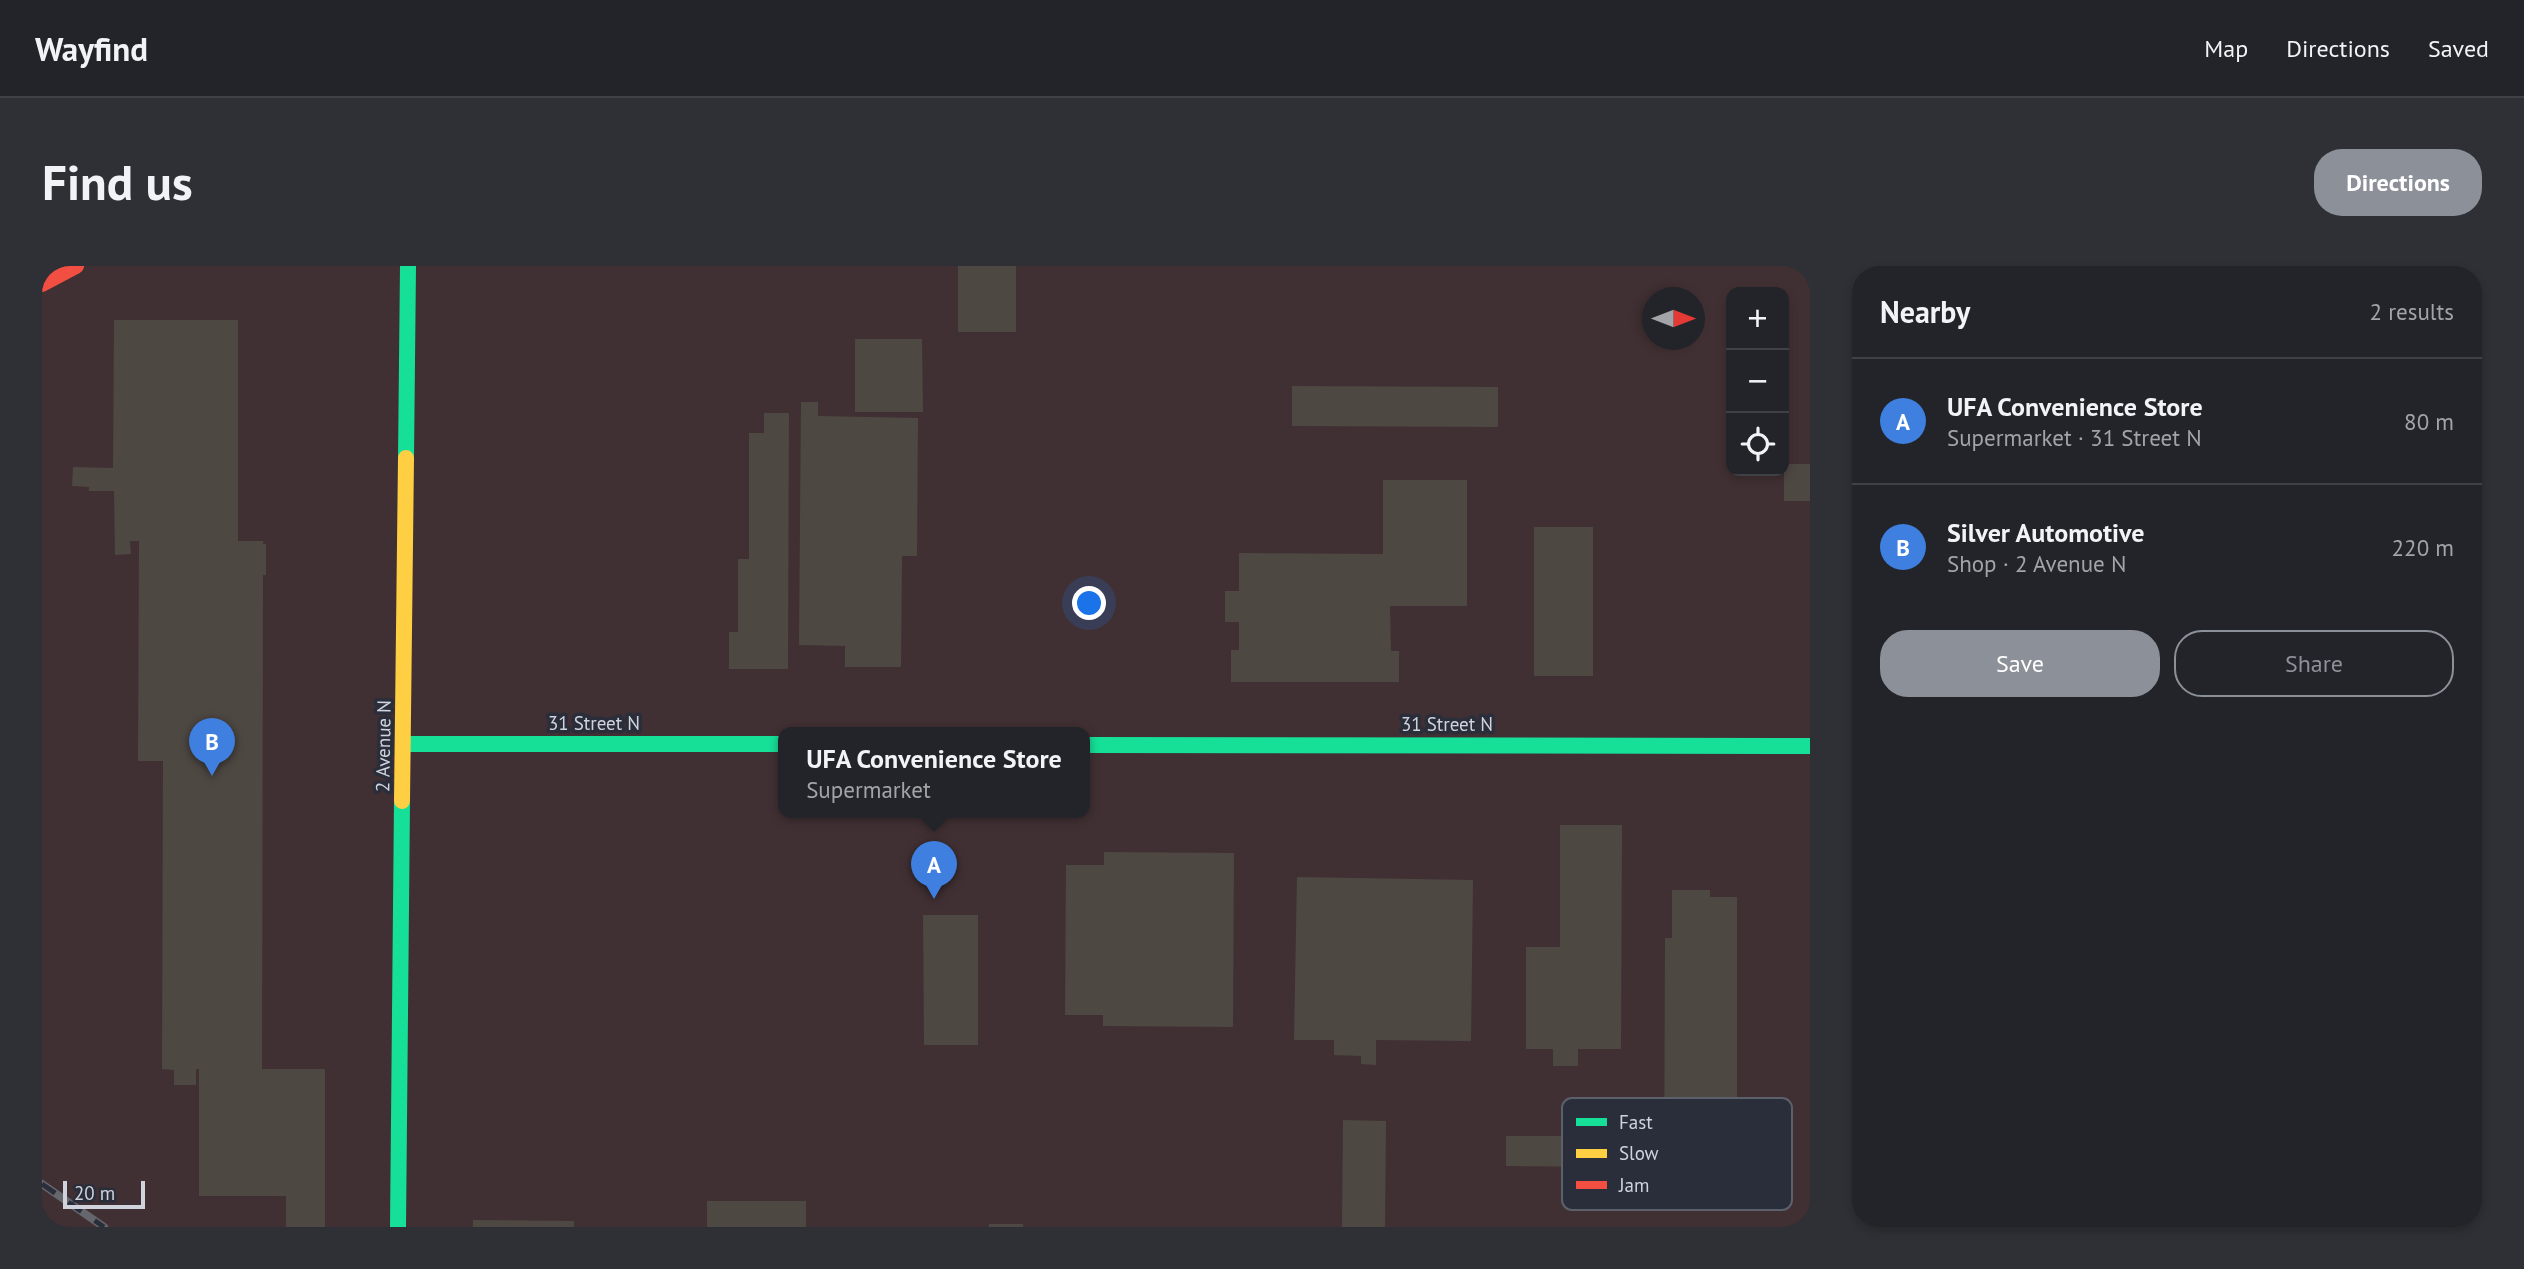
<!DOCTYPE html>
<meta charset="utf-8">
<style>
body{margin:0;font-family:"PT Sans",sans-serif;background:#2e3035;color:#f1f3f6}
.controls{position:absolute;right:21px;top:21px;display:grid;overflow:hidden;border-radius:14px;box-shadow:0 4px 10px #0003}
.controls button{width:63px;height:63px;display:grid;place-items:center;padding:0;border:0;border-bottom:2px solid #3f4146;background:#222429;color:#f1f3f6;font:35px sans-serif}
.compass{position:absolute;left:1600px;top:21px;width:63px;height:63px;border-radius:50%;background:#222429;box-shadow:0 4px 10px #0003;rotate:90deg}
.scale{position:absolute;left:21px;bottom:18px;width:82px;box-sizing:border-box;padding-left:7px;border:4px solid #d0d3dc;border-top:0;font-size:19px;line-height:24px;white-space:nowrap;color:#d0d3dc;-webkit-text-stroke:5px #2a2e3b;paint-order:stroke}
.you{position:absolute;left:1048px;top:338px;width:24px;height:24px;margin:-18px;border:5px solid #fff;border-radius:50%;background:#1a73e8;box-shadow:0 0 0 10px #1a73e833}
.badge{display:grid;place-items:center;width:46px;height:46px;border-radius:50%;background:#8c9099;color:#fff;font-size:23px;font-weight:700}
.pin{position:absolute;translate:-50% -58px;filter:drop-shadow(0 2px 4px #0008)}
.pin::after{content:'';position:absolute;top:37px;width:24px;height:21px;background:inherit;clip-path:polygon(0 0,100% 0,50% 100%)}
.popup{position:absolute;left:736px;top:461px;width:312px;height:91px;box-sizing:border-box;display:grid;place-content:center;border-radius:14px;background:#222429;filter:drop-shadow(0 2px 5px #0005);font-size:23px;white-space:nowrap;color:#a2a4a8}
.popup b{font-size:26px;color:#f1f3f6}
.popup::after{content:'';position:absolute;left:50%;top:100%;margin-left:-14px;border:14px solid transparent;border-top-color:#222429}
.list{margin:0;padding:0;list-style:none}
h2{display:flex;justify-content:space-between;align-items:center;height:91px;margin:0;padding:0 28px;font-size:30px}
h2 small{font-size:23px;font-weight:400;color:#a2a4a8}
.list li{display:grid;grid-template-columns:46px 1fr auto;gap:21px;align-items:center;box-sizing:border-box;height:126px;padding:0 28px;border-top:2px solid #3f4146}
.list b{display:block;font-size:26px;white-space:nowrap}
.list p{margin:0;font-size:23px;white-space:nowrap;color:#a2a4a8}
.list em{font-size:23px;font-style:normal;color:#a2a4a8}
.actions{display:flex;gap:14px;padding:21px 28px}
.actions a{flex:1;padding:16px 0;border:2px solid #8c9099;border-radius:28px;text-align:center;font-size:24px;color:#8c9099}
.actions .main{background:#8c9099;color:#fff}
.icon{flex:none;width:38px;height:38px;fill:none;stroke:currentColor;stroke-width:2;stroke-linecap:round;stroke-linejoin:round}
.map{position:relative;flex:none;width:1768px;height:961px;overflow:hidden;border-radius:28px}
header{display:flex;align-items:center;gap:42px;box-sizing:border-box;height:98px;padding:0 35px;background:#222429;border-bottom:2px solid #3f4146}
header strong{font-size:33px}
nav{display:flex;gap:38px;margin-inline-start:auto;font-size:24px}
.intro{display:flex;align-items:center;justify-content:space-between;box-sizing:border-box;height:168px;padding:0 42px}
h1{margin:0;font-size:49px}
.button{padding:18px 32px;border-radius:28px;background:#8c9099;color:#fff;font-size:24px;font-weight:700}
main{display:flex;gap:42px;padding:0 42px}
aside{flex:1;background:#222429;border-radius:28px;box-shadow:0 4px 10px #0003}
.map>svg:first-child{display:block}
.industrial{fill:#413033;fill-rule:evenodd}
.building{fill:#4e4843}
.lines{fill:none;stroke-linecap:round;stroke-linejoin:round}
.fast{stroke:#16e098;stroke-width:16}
.slow{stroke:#ffcf43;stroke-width:16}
.jam{stroke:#f24e42;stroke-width:16}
.rail-casing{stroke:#65676c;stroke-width:8}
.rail{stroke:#2a2e3b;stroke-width:5;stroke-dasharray:16;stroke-linecap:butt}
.labels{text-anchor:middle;stroke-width:7;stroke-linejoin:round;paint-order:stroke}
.street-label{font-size:19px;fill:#d0d3dc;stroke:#2a2e3b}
.key{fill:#2a2e3b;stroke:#5c606b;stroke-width:2}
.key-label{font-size:19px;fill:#d0d3dc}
</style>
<header>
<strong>Wayfind</strong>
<nav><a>Map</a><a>Directions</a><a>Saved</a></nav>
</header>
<div class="intro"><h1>Find us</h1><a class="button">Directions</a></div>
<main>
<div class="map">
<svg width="1768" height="961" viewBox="0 0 1768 961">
<rect width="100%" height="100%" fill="#2e3037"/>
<path class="industrial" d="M0 0H1768V961H0ZM1689 26H1742V205H1689ZM1610 32H1652V74H1610ZM742 467H1042V547H742Z"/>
<g class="building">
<rect x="916" y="0" width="58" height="66"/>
<polygon points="72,54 196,54 196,275 221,275 221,278 224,278 224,309 221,309 220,803 283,803 283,961 244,961 244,930 157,930 157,803 154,803 154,819 132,819 132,804 120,803 121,495 96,495 97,275 88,275 89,288 73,289 72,225 47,225 47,221 30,220 31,201 71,202"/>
<polygon points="813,73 880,73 881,146 813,146"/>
<polygon points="1250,120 1456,121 1456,161 1250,160"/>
<polygon points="759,136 776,136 776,150 876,152 875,290 860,290 859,401 803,401 803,380 757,379"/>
<polygon points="722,147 747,147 746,403 687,403 687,366 696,366 696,293 707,293 707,167 722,167"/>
<rect x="1742" y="198" width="26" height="37"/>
<polygon points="1341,214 1425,214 1425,340 1348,340 1349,385 1357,385 1357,416 1189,416 1189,384 1197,384 1197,356 1183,356 1183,325 1197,325 1197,287 1341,288"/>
<rect x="1492" y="261" width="59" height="149"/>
<polygon points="1518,559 1580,559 1579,783 1536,783 1536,800 1511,800 1511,783 1484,783 1484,681 1518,681"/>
<polygon points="1062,586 1192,587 1191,761 1061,760 1061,749 1023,749 1024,599 1062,599"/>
<polygon points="1255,611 1431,614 1429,775 1334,774 1334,799 1319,798 1319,790 1292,789 1292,774 1252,774"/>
<polygon points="1630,624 1668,624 1668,631 1695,631 1695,944 1622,944 1623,672 1630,672"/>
<polygon points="881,649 936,649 936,779 882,779"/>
<polygon points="1301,854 1344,855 1343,961 1300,961"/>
<polygon points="1464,870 1579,870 1579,901 1464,900"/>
<rect x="665" y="935" width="99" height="26"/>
<polygon points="431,954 532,955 532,961 431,961"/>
<rect x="947" y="958" width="34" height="3"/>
</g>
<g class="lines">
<g class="fast">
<polyline points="364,192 366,0"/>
<polyline points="362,478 742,478"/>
<polyline points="1042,479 1768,480"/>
<polyline points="356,961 360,535"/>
</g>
<polyline class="slow" points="360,535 364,192"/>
<polyline class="jam" points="0,18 34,0"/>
<g class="rail-casing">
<polyline id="rail" points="0,918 62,961"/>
</g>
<use href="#rail" class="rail"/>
</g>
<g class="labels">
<g class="street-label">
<text x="552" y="464">31 Street N</text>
<text x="1405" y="465">31 Street N</text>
<text transform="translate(341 480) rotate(-89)" y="7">2 Avenue N</text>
</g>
</g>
<rect x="1520" y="832" width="230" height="112" rx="10" class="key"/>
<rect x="1534" y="852" width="31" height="8" fill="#16e098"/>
<rect x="1534" y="883" width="31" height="9" fill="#ffcf43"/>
<rect x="1534" y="915" width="31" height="8" fill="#f24e42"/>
<g class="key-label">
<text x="1577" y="863">Fast</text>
<text x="1577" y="894">Slow</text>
<text x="1577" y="926">Jam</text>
</g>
</svg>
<div class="controls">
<button>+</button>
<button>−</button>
<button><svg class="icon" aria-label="locate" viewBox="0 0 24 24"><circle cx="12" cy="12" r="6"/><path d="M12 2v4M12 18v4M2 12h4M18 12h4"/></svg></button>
</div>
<svg class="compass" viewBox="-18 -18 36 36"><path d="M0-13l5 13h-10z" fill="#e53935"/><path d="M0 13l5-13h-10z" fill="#a2a4a8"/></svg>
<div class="scale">20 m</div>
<div class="you"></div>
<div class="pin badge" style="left:892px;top:633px;background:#3f7fe0">A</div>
<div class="popup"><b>UFA Convenience Store</b>Supermarket</div>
<div class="pin badge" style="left:170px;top:510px;background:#3f7fe0">B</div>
</div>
<aside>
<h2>Nearby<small>2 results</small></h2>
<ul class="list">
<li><span class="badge" style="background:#3f7fe0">A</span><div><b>UFA Convenience Store</b><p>Supermarket · 31 Street N</p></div><em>80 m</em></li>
<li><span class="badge" style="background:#3f7fe0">B</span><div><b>Silver Automotive</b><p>Shop · 2 Avenue N</p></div><em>220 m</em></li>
</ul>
<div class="actions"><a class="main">Save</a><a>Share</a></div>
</aside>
</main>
